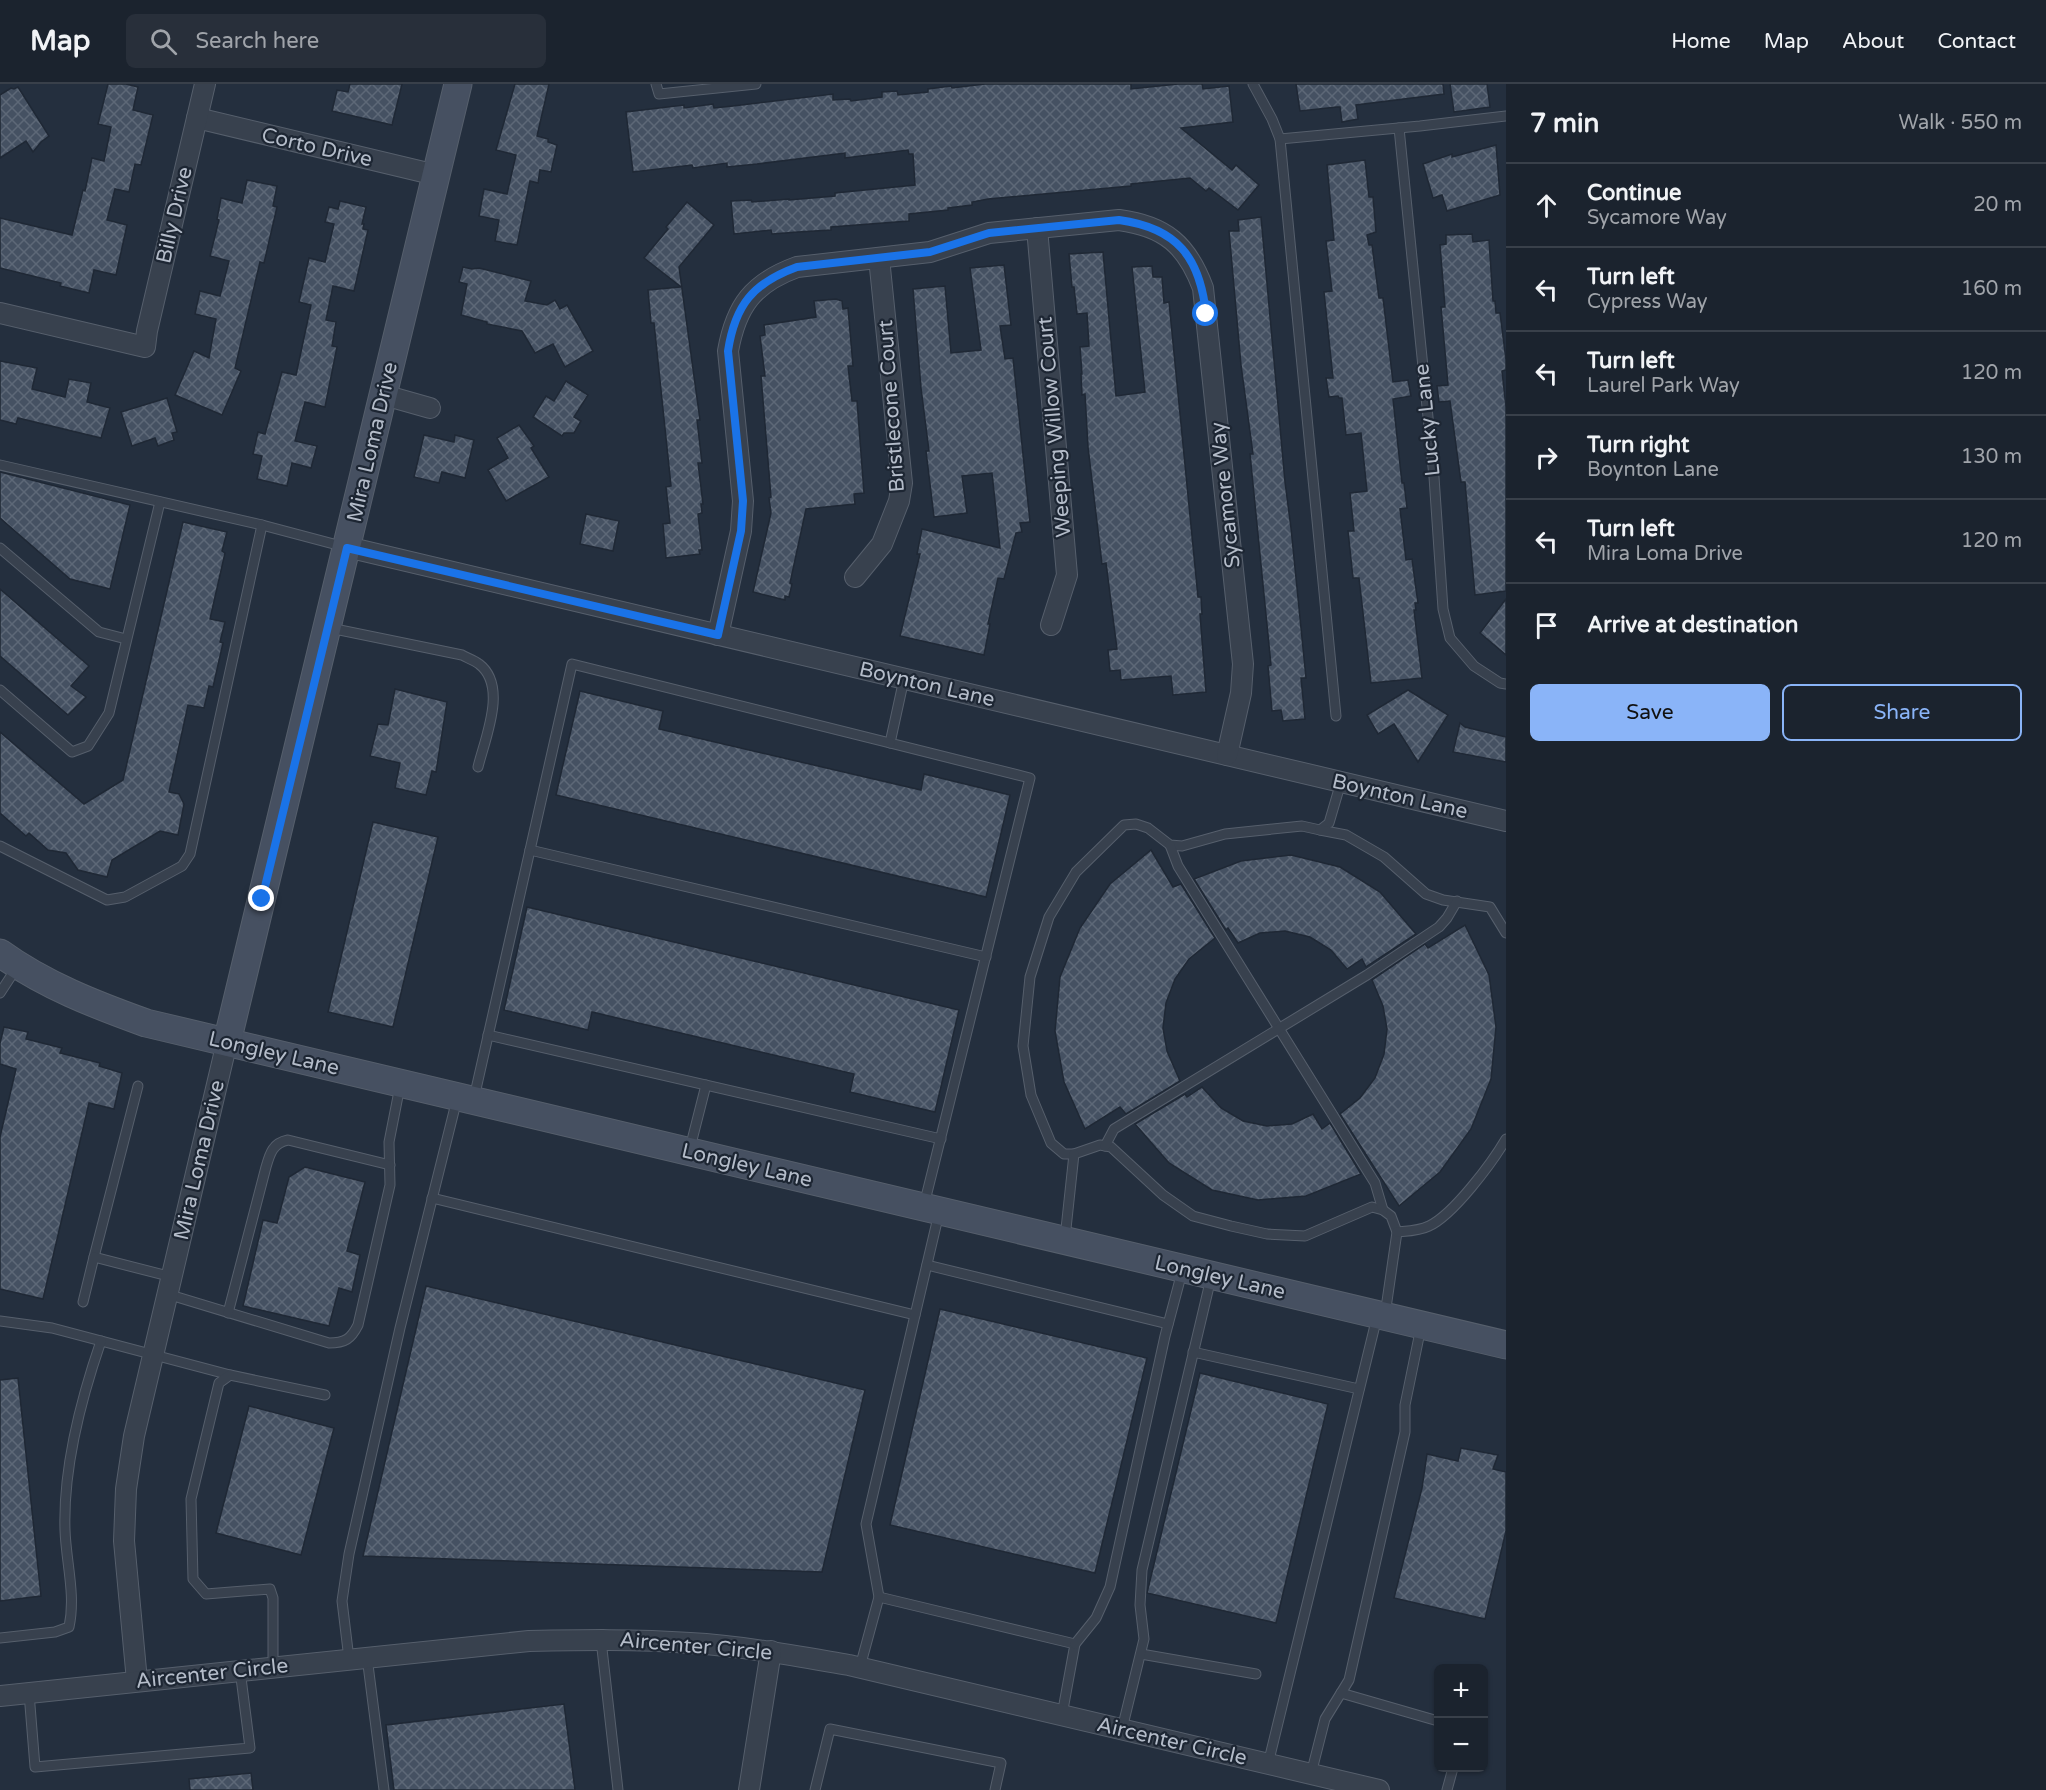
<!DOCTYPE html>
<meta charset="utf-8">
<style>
body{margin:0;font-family:"Varela Round",sans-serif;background:#282f3a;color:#f1f3f6}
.controls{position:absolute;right:18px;bottom:18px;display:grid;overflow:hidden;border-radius:9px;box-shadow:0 2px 4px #0004}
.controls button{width:54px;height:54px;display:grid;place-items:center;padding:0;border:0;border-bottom:2px solid #39404a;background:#1b232e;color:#f1f3f6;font:30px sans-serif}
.stop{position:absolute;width:18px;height:18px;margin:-14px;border:4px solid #1a73e8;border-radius:50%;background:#fff}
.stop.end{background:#1a73e8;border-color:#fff;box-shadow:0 2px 6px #0008}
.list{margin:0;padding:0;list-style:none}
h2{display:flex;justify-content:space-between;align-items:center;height:78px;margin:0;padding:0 24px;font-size:26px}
h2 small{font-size:20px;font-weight:400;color:#a0a4aa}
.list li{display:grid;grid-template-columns:39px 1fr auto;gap:18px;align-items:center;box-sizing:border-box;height:84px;padding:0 24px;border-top:2px solid #39404a}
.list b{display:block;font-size:22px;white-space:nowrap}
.list p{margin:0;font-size:20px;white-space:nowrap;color:#a0a4aa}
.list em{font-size:20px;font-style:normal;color:#a0a4aa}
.actions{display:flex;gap:12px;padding:18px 24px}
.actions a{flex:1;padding:14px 0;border:2px solid #8ab4f8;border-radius:9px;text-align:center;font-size:21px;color:#8ab4f8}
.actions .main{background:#8ab4f8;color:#111}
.icon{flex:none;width:33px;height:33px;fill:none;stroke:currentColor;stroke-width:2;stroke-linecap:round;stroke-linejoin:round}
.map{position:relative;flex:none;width:1506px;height:1706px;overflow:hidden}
header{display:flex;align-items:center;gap:36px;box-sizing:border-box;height:84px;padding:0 30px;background:#1b232e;border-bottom:2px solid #39404a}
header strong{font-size:28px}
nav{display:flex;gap:33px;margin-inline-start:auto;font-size:21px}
.search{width:420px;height:54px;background:#282f3a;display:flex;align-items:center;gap:15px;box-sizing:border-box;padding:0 21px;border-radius:9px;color:#a0a4aa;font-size:22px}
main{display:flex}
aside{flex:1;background:#1b232e}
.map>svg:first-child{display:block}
.building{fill:url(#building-cross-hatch);stroke:#1f2835;stroke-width:1.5}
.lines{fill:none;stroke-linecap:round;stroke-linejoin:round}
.lane-casing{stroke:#565f6c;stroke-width:11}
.street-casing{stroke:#565f6c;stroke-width:22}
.secondary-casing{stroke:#565f6c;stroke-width:29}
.lane{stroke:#38414e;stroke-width:9}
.street{stroke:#38414e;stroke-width:20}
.secondary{stroke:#465061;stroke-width:27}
.route{stroke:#1a73e8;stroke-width:8}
.labels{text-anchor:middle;stroke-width:4.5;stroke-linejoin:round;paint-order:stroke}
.street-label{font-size:21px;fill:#b4bcc9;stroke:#1d2633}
</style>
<header>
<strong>Map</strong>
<div class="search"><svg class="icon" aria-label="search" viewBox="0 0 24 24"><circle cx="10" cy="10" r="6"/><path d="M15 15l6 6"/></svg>Search here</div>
<nav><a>Home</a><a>Map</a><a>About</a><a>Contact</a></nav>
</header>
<main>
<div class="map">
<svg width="1506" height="1706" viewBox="0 0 1506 1706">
<defs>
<pattern id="building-cross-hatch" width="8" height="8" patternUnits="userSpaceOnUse" patternTransform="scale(1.5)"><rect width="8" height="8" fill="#455162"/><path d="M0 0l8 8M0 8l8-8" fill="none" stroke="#5d6877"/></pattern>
</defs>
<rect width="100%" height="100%" fill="#242f3e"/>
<g class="building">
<polygon points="108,0 126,0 138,3 133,26 153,31 141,81 135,80 129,108 115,105 107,136 127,141 116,191 94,186 89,209 60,202 61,199 0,184 0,134 72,151 83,106 85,107 92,74 104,77 111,43 98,40"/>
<polygon points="350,0 402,0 392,41 332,27 337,6 348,8"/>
<polygon points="515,0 549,0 537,52 548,55 548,58 557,61 551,88 540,86 538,99 530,97 517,161 495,157 499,136 479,132 484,105 507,110 516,71 496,66"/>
<polygon points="985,0 1131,0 1131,5 1178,0 1202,0 1203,5 1229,2 1233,38 1181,44 1232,86 1236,81 1259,101 1238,126 1209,104 1206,107 1190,94 1131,100 1131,102 988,115 972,118 972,121 948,124 948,126 909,130 909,137 831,143 831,146 798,148 772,150 771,146 734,150 731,117 751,116 752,118 789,115 789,116 835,112 835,109 915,101 913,70 909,70 908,66 845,74 845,69 757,80 727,83 727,79 693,84 692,81 633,88 626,28 684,21 684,24 713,20 714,24 733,22 833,10 833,16 850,15 851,17 882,13 882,8 897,7 898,11 928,8 928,5 951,2 952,4"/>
<polygon points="1296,0 1443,0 1444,10 1356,21 1358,35 1342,38 1340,23 1337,23 1300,27"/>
<polygon points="1450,0 1487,0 1490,23 1454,28"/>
<polygon points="18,3 49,52 41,58 33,68 26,57 0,74 0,11 11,4 14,5"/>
<polygon points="1496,61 1500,111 1447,127 1442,111 1433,114 1423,80 1452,70 1452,73"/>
<polygon points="1365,76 1369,113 1373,113 1376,148 1367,151 1369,161 1372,161 1379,214 1383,214 1393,298 1408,296 1411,312 1393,315 1402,399 1404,399 1407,424 1400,425 1406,476 1412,475 1415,498 1418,519 1415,519 1416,526 1414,526 1422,594 1371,599 1359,494 1353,494 1348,447 1354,447 1350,409 1367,407 1361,349 1346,351 1342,314 1339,314 1338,312 1329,313 1326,294 1333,294 1324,208 1332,207 1326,157 1334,156 1327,81"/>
<polygon points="247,96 277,102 273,122 277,123 264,179 260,178 235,284 241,287 222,331 175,311 194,267 209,274 216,235 195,230 200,207 220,212 229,177 210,172 219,136 217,135 221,114 242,119"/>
<polygon points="340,117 366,123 362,140 364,140 363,145 368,146 354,207 333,202 326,236 336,238 332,262 337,263 325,323 305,318 295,357 317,362 311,384 292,379 287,402 257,395 262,372 253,370 258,348 265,350 282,288 296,291 311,221 299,218 309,174 325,178 334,140 325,138 329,123 338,125"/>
<polygon points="687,118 714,141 679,183 700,336 697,336 702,379 698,379 703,420 701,420 702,429 698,430 702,466 699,466 700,470 666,474 663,440 670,439 666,403 671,402 654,239 651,239 648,206 681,203 644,174 668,145 666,143"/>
<polygon points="1261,133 1285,398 1291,444 1306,594 1301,594 1305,635 1283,637 1281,626 1272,627 1268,582 1271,581 1250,370 1253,370 1241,281 1229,147 1239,147 1238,136"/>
<polygon points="1472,150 1473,158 1489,156 1493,217 1495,217 1496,229 1500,229 1506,276 1506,286 1502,287 1506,323 1506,507 1475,511 1465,398 1461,398 1450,317 1439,318 1437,302 1448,301 1441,223 1445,223 1440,161 1446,160 1446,151"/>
<polygon points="1103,168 1116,312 1145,308 1132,183 1152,182 1153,193 1162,193 1164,219 1169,218 1198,513 1201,513 1202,530 1200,530 1206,608 1173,611 1171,592 1121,596 1120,586 1110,587 1108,566 1117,565 1106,479 1102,480 1088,363 1085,310 1082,311 1081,290 1082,290 1080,263 1089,262 1087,229 1077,230 1074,203 1072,203 1069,170"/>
<polygon points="1004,181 1011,241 1000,242 1005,275 1013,274 1030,438 1020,439 1022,448 1016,449 1004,495 998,494 988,540 990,540 984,571 900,552 920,470 917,470 922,445 1000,464 992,389 962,392 967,429 934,433 926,367 929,367 921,304 913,205 945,202 951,269 981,266 970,184"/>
<polygon points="463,183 472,185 479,184 531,197 525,217 547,221 555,216 560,225 567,221 593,267 565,283 553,260 535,269 522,247 487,240 487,238 461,231 467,200 459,198"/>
<polygon points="836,215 842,217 843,225 848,224 853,282 848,282 852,317 857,317 864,409 854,410 855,420 806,425 790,499 792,500 789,513 785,512 785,516 753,508 771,429 769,414 771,413 761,292 765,292 760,252 765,251 764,241 816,233 814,217"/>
<polygon points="0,277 37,284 32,305 65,313 69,295 91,299 87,318 110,324 101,354 18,334 16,340 0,336"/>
<polygon points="566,297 588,311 574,333 581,337 574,349 564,349 562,352 533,333 546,312 554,317"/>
<polygon points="167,314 177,348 172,349 174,356 158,362 155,354 132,362 121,328"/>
<polygon points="519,341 534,362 531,364 549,393 506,417 488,386 508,374 497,354"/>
<polygon points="424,351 454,358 455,351 474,356 465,394 442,388 439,399 414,393"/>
<polygon points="0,388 130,421 110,505 70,495 0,434"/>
<polygon points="586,430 619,437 613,467 580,460"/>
<polygon points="183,438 227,448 222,467 225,469 210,535 225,538 220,558 223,559 213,603 209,602 204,624 188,621 169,708 179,710 184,720 178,751 160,747 112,776 107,793 78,786 66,769 48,766 29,749 26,752 0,729 0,648 84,720 123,696"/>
<polygon points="0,505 89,582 71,602 86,613 68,631 0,572"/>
<polygon points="1506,515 1506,571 1480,549"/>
<polygon points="395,605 447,618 436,688 432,687 426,711 395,704 400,679 370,672 378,640 388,641"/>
<polygon points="1408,606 1448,631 1418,678 1394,640 1378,650 1367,631"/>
<polygon points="580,607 663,627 659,645 921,706 924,690 1010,711 986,813 556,711"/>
<polygon points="1460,639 1465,643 1506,653 1506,678 1453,668"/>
<polygon points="373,738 438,753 393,943 328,928"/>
<polygon points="1151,766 1173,803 1181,800 1215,854 1189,875 1175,895 1166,919 1163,944 1167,967 1180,997 1126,1030 1120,1023 1085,1045 1064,998 1055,947 1060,893 1080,844 1110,800"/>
<polygon points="1291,771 1340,783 1380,808 1416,850 1366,883 1362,875 1347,885 1331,866 1310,853 1285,847 1260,849 1238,859 1228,844 1226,846 1194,795 1241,777"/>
<polygon points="527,823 959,926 935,1028 850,1008 854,990 630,937 592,928 588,946 504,926"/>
<polygon points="1465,841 1489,891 1496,943 1491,995 1471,1045 1440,1088 1399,1122 1340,1030 1360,1014 1375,994 1384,970 1387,945 1383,922 1372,896 1425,860 1428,864"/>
<polygon points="4,943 28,948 26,955 62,964 60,969 100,979 99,982 122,989 114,1025 89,1019 43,1215 0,1205 0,1053 16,985 0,980 0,959"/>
<polygon points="1202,1003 1221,1024 1243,1037 1267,1042 1292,1040 1313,1030 1322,1045 1330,1039 1361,1090 1306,1112 1258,1116 1212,1106 1169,1079 1135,1040 1185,1010 1187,1013"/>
<polygon points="305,1083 365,1098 347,1167 360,1171 352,1208 339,1204 329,1242 243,1222 263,1136 277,1139 289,1093"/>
<polygon points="426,1202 865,1306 822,1488 363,1472"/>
<polygon points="940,1225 1147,1274 1095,1489 890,1441"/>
<polygon points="1200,1289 1328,1320 1276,1539 1147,1509"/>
<polygon points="18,1294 41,1512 0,1517 0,1296"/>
<polygon points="249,1322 334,1344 301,1471 216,1449"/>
<polygon points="1461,1364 1498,1371 1493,1385 1506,1388 1506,1447 1485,1535 1394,1514 1422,1404 1427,1370 1458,1377"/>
<polygon points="564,1620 575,1706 394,1706 386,1641"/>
<polygon points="251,1689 253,1706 190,1706 189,1695"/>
</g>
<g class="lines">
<g class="lane-casing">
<g id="lane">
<polyline points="656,0 659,10 756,0"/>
<polyline points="1253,0 1272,35 1280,55 1336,632"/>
<polyline points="1399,44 1434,393 1443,525 1450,554 1474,582 1500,599 1506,600"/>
<polyline points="1280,55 1420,42 1506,32"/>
<polyline points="0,381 262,441 345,463"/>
<polyline points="0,464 99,548 126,555"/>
<path d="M330 544 462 571C467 574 474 576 479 580 508 602 485 654 478 683"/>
<polyline points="904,595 890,659 1030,694 924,1121"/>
<polyline points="0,606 72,668 88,662 109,629 160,418"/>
<polyline points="1341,698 1329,739 1320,746 1302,742 1225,750 1182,762 1170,761 1148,744 1136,740 1124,741 1076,788 1049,833 1030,893 1023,962 1031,1011 1051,1059 1064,1070 1074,1070 1100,1061 1111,1063 1163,1111 1193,1132 1231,1142 1267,1150 1305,1152 1372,1123 1383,1126 1391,1132 1397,1148 1385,1231"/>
<polyline points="1320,746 1346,751 1384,773 1426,810 1443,816 1490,823 1506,849"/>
<polyline points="1170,761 1178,782 1375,1099 1383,1126"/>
<polyline points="0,762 107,816 125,813 182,782 190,770 262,441"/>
<polyline points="530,766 986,873"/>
<polyline points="0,909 17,883"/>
<polyline points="488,951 941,1055"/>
<polyline points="474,1014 572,580 890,659"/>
<polyline points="1105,1062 1114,1045 1367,891 1439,843 1447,834 1457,817"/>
<polyline points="690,1064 706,1001"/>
<polyline points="432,1114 915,1231"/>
<path d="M1397 1148C1408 1147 1419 1147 1429 1142 1453 1131 1492 1079 1506 1055"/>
<polyline points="1065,1154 1074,1070"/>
<polyline points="94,1173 138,1002"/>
<polyline points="927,1181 1168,1240"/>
<path d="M167 1210 329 1259C345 1259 351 1255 358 1241L390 1101 389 1058 400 1002"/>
<polyline points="83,1218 94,1173 172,1193"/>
<path d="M228 1229 266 1083C270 1069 273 1059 288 1056L390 1081"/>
<polyline points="0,1237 52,1244 230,1291"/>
<polyline points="1193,1268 1359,1305"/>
<polyline points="879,1513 1075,1560 1062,1631"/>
<path d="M0 1554 55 1548 69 1543C76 1511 66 1478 65 1446 63 1384 81 1315 101 1257"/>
<polyline points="601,1556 618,1706"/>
<polyline points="1075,1560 1096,1534 1110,1503 1165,1252 1182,1188"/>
<polyline points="1141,1570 1256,1590"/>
<polyline points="367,1573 384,1706"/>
<polyline points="349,1575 342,1517 349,1470 400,1244 457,1015"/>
<polyline points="273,1583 273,1514 270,1505 206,1510 193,1495 191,1415 219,1299 230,1291 325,1311"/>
<polyline points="860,1583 879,1513 866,1440 939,1129"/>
<polyline points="29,1609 35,1683 250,1664 240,1586"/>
<polyline points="1341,1609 1438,1637"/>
<polyline points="1122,1645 1144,1555 1140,1521 1142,1486 1211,1194"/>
<polyline points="1268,1680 1377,1233"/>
<polyline points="1311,1690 1325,1635 1349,1596 1405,1348 1405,1321 1421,1243"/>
<polyline points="815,1706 830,1645 1001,1679 995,1706"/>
<polyline points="1447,1706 1453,1684"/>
</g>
</g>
<g class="street-casing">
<g id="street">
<polyline points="197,34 436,91"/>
<polyline points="1037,144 1067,491 1051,541"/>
<polyline points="0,229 145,263 147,247 205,0"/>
<polyline points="384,311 430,324"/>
<polyline points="347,463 1506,737"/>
<polyline points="855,493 882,460 899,417 902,399 879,174"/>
<path d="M718 551 741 447 743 417 728 267C736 222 753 199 797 183L930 168 989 149 1119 136C1165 142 1187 161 1203 204L1243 580 1241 609 1227 671"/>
<polyline points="137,1597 124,1457 126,1405 134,1352 227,958"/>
<path d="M0 1612 529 1557C582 1556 636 1555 690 1559 743 1562 796 1572 849 1581L1379 1706"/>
<polyline points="749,1706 771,1567"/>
</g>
</g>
<g class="secondary-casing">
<g id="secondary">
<path d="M0 869C44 901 96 921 146 939L1506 1261"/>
<polyline points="227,958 458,0"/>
</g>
</g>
<use href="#lane" class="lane"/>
<use href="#street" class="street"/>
<use href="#secondary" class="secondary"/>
</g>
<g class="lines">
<path class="route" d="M262 815 347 464 718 551 741 447 743 417 728 267C735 221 753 199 797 183L930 168 989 149 1119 136C1177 144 1200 173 1206 230"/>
</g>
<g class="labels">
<g class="street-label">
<text transform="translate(317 63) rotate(13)" y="7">Corto Drive</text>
<text transform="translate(174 131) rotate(-77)" y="7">Billy Drive</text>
<text transform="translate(891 322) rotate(-94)" y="7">Bristlecone Court</text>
<text transform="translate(1427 336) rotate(-96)" y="7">Lucky Lane</text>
<text transform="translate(1054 343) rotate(-95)" y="7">Weeping Willow Court</text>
<text transform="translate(372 358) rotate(-77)" y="7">Mira Loma Drive</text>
<text transform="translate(1225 411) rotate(-96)" y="7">Sycamore Way</text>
<text transform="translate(927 600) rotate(13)" y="7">Boynton Lane</text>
<text transform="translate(1400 712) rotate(13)" y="7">Boynton Lane</text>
<text transform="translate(274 969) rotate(13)" y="7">Longley Lane</text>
<text transform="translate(199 1076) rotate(-77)" y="7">Mira Loma Drive</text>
<text transform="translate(747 1081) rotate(13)" y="7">Longley Lane</text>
<text transform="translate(1220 1193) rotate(13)" y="7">Longley Lane</text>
<text transform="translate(696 1562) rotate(5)" y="7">Aircenter Circle</text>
<text transform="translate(212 1589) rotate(-6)" y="7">Aircenter Circle</text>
<text transform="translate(1172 1657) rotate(13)" y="7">Aircenter Circle</text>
</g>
</g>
</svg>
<div class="controls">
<button>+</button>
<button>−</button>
</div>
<div class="stop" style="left:1206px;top:230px"></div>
<div class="stop end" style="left:262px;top:815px"></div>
</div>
<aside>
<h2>7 min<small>Walk · 550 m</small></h2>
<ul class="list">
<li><svg class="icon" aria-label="ahead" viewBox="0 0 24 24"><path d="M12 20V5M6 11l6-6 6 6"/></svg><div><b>Continue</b><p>Sycamore Way</p></div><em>20 m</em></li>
<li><svg class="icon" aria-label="left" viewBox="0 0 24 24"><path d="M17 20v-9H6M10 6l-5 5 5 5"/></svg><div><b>Turn left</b><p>Cypress Way</p></div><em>160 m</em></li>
<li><svg class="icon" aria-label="left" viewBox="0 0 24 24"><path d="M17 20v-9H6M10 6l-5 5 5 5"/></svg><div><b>Turn left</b><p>Laurel Park Way</p></div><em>120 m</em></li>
<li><svg class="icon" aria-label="right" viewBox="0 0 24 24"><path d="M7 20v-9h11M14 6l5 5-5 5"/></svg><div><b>Turn right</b><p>Boynton Lane</p></div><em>130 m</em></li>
<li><svg class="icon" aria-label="left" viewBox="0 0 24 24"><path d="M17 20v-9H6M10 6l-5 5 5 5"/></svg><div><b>Turn left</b><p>Mira Loma Drive</p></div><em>120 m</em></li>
<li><svg class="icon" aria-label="arrive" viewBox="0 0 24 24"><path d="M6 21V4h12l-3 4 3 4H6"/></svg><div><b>Arrive at destination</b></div></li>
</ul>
<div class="actions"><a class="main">Save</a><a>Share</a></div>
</aside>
</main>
